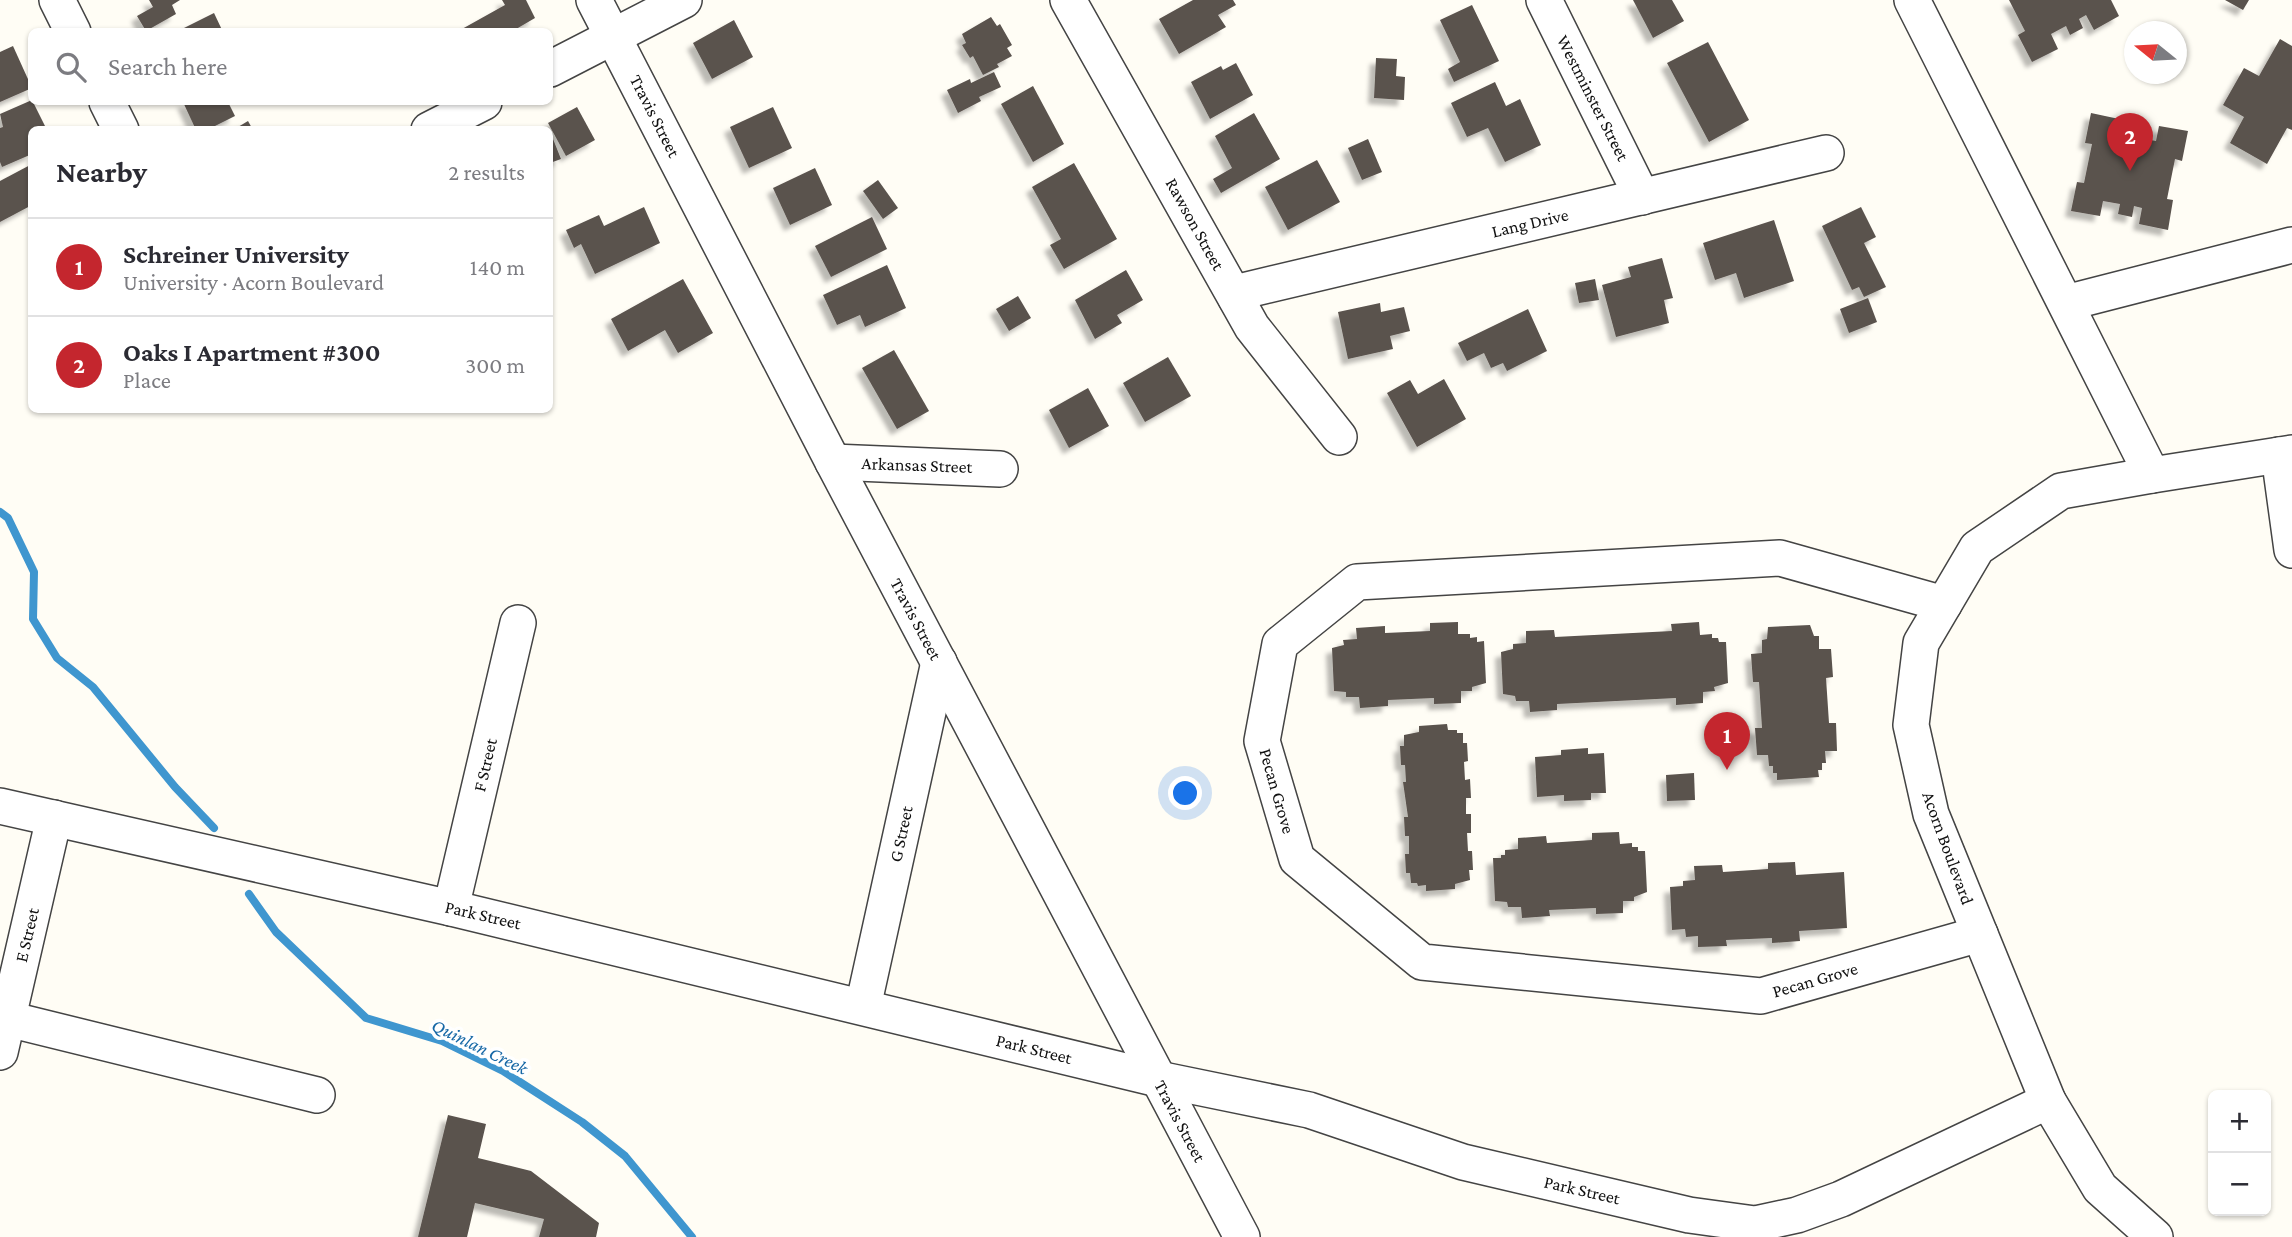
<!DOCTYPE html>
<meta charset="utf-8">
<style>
body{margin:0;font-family:"Crimson Pro",serif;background:#f2f2f3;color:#2b2b33}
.controls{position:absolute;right:21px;bottom:21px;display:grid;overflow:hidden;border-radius:10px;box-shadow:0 2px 5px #0004}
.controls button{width:63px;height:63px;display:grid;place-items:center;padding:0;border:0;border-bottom:2px solid #e1e1e2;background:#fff;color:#2b2b33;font:35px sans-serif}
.compass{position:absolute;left:2124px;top:21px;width:63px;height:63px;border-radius:50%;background:#fff;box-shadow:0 2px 5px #0004;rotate:288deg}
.you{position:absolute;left:1186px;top:794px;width:24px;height:24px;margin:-18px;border:5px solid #fff;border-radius:50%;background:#1a73e8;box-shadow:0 0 0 10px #1a73e833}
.badge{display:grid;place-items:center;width:46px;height:46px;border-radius:50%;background:#c4262e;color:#fff;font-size:23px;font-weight:700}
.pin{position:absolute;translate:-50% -58px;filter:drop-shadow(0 2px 4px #0008)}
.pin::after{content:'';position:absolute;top:37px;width:24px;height:21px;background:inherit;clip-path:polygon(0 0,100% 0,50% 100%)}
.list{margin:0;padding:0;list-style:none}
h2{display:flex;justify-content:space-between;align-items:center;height:91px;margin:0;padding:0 28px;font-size:30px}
h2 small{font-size:23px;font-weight:400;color:#7c7c81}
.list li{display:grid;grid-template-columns:46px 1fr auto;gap:21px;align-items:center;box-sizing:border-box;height:98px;padding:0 28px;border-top:2px solid #e1e1e2}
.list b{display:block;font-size:26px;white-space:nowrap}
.list p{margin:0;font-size:23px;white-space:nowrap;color:#7c7c81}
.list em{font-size:23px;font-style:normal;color:#7c7c81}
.icon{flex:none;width:38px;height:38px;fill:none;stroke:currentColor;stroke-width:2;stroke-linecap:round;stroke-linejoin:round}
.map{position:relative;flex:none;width:2292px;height:1237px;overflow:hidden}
.search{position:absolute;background:#fff;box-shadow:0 2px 5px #0004;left:28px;top:28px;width:525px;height:77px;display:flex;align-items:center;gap:18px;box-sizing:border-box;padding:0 24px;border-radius:10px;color:#7c7c81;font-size:26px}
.panel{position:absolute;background:#fff;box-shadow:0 2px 5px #0004;left:28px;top:126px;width:525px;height:287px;border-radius:10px}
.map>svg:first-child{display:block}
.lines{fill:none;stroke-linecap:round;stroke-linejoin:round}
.stream{stroke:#3f96cf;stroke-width:8}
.building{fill:#5a524d;filter:url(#shadow)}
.minor-casing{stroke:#444;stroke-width:38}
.minor{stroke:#fff;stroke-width:35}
.labels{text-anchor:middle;stroke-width:7;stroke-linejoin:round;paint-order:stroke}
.street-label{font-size:18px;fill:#111;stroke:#fff}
.water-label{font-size:19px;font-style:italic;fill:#1768a6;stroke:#fff}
</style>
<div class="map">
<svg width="2292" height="1237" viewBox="0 0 2292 1237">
<defs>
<filter id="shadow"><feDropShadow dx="-6" dy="6" stdDeviation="2" flood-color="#0004"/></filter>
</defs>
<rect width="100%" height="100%" fill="#fffdf5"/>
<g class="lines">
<g class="stream">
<polyline points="0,512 8,518 34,572 33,619 57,658 93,687 175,787 214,828"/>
<polyline points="249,894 276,932 366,1018 442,1041 503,1071 582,1122 625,1156 692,1237"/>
</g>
</g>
<g class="building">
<polygon points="149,0 180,0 172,5 176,14 146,31 137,16 153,7"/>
<polygon points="502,0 526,0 535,18 511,32 463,32 462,29 505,5"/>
<polygon points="1193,0 1233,0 1236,5 1218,15 1226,27 1179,54 1159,19"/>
<polygon points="1633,0 1672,0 1684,21 1653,38"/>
<polygon points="2009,0 2111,0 2119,16 2094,30 2086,15 2079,19 2083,28 2070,35 2066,26 2051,34 2058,49 2032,62 2018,35 2025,31"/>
<polygon points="2225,0 2249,0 2243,10"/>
<polygon points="1472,5 1499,61 1454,82 1448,69 1460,62 1440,20"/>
<polygon points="214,13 223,32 176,32"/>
<polygon points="991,17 997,26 1000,24 1012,45 1007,48 1012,56 997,64 999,67 983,75 973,56 970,58 962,45 966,43 962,34"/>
<polygon points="734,20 753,57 712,79 693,43"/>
<polygon points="2280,39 2292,46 2292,130 2287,128 2267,164 2230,143 2244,117 2223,105 2244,68 2259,76"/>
<polygon points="1708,42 1749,120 1709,142 1667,63"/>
<polygon points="13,46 32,88 0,102 0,52"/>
<polygon points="1376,58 1397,59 1396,76 1405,77 1404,100 1374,98"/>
<polygon points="1236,63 1253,95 1210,119 1191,82 1221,66 1223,70"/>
<polygon points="994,72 1001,87 979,97 981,101 958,113 947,90 970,79 971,83"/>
<polygon points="1495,82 1506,106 1520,99 1541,145 1505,162 1488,128 1467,137 1451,103"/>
<polygon points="1033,86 1064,144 1033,162 1001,104"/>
<polygon points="32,100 47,130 32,130 32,154 2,167 0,162 0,128 3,127 0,114"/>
<polygon points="183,102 228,102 235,116 207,130 196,130"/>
<polygon points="577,107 595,140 566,156 548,123"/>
<polygon points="773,107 792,148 749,168 730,127"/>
<polygon points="1254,113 1280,159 1221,193 1213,179 1232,168 1215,136"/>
<polygon points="2091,113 2119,119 2116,134 2126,135 2127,127 2142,129 2140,138 2156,141 2159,126 2188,131 2182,161 2175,159 2167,199 2173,200 2168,230 2139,224 2142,208 2134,206 2132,217 2118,214 2120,204 2103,201 2100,216 2071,211 2077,182 2084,183 2092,144 2085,143"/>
<polygon points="248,121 253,130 233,130"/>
<polygon points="553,139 561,159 550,163 550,141"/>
<polygon points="1368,139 1382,172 1362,180 1348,148"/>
<polygon points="1317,160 1340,202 1288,230 1265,187"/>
<polygon points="1074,163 1117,239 1064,269 1050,245 1061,239 1032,187"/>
<polygon points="32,164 32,205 0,222 0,181"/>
<polygon points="815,168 832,205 790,225 773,188"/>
<polygon points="878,180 898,208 883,219 863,191"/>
<polygon points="644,207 660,243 595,274 581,244 574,248 566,230 599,215 604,226"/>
<polygon points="1861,207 1876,237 1864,243 1886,287 1864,297 1859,287 1852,290 1822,226"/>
<polygon points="872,217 887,249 831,277 815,246"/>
<polygon points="1774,220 1794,281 1744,298 1736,273 1715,280 1703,243"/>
<polygon points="1662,258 1673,298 1664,300 1669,323 1616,337 1602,285 1631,277 1628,267"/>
<polygon points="887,265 906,308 865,327 860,315 837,325 823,295"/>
<polygon points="1126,270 1143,300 1117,315 1122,323 1095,339 1075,300"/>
<polygon points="683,279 713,333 678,353 665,330 628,351 611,319"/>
<polygon points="1595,279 1599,300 1579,303 1575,283"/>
<polygon points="1018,296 1031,318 1009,331 996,309"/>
<polygon points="1868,298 1877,322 1849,333 1840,309"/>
<polygon points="1380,303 1381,312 1404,307 1410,331 1390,336 1393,349 1348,359 1338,312"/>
<polygon points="1528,309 1547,351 1507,371 1503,363 1491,368 1484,353 1467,361 1458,343"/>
<polygon points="894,350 929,411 897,429 862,368"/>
<polygon points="1168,357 1191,396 1145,422 1123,383"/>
<polygon points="1444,379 1466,419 1417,447 1387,393 1410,380 1418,394"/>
<polygon points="1088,388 1109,426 1069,448 1049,410"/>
<polygon points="1458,622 1458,634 1470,634 1470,638 1477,637 1477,642 1484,641 1486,683 1472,687 1472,691 1461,691 1461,703 1434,704 1434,698 1388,700 1388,706 1360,708 1359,697 1346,697 1346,692 1334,691 1332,648 1344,645 1343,640 1357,639 1356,628 1385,626 1385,633 1430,631 1430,623"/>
<polygon points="1699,622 1700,635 1712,634 1712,638 1718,638 1719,642 1726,642 1728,683 1714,687 1715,691 1703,692 1703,703 1676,705 1676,698 1557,704 1557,710 1530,712 1529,701 1516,701 1515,696 1503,694 1501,652 1513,649 1513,644 1526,643 1526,631 1554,630 1555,637 1672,631 1671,624"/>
<polygon points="1810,625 1814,636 1819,636 1819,649 1831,649 1833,677 1826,678 1829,723 1836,723 1837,751 1825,751 1826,763 1822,763 1822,770 1818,770 1819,777 1777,780 1777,773 1773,773 1773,766 1769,766 1768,755 1757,755 1755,728 1762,728 1759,682 1753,682 1751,654 1762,653 1762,640 1767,639 1768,627"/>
<polygon points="1447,724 1448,730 1457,730 1457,733 1463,733 1463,743 1467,743 1468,761 1464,762 1465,780 1470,779 1471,798 1466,798 1466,814 1471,814 1471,833 1467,833 1468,851 1472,851 1473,870 1469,870 1470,880 1455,884 1455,889 1426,891 1426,885 1418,886 1417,883 1411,883 1410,873 1406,873 1405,854 1409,854 1409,836 1405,836 1404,817 1408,817 1403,782 1406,782 1405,765 1401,765 1400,746 1404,746 1404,735 1419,732 1419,726"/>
<polygon points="1588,748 1588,754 1604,753 1606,793 1591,793 1591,800 1564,801 1564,795 1537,797 1535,757 1561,755 1561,750"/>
<polygon points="1694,773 1695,800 1667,801 1666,775"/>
<polygon points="1619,832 1620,844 1632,843 1632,847 1638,847 1638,851 1645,851 1647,892 1634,897 1634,901 1623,901 1623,913 1596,914 1596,908 1549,910 1550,916 1522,918 1521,907 1508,907 1507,902 1495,901 1493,858 1501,858 1501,855 1505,855 1505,850 1518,849 1518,838 1546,836 1547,843 1592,840 1592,833"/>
<polygon points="1795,862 1796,875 1844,872 1847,928 1799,931 1800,941 1772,943 1772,938 1726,940 1727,946 1698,947 1698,936 1686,937 1685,929 1672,930 1670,887 1683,886 1683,881 1695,880 1694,866 1722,865 1723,872 1768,869 1768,863"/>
<polygon points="448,1115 486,1124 478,1158 531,1171 599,1223 596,1237 539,1237 544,1219 475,1203 467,1237 418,1237"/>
</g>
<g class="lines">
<g class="minor-casing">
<g id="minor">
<polyline points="57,0 73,32"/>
<polyline points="594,0 833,462 1242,1237"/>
<polyline points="1068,0 1252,327 1339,437"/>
<polyline points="1544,0 1642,197"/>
<polyline points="1912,0 2152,475"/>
<polyline points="550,69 684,0"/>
<polyline points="107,102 121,130"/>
<polyline points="429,130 484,102"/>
<polyline points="1236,298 1247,290 1826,153"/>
<polyline points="2066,303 2292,245"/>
<polyline points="2279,455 2292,550"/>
<polyline points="833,462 1000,469"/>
<polyline points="1944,604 1780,558 1357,582 1280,644 1262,741 1297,859 1422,962 1761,996 1980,934"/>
<polyline points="0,806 451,908 1158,1079 1309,1110 1463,1162 1689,1215 1755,1224 1797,1215 1841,1199 2048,1101"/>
<polyline points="451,908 518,623"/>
<polyline points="863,1007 939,662"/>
<polyline points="0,1017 317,1095"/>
<polyline points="0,1052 54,818"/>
<polyline points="2155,1237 2100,1188 2048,1101 1931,814 1911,725 1921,643 1977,548 2061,491 2152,475 2292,453"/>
</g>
</g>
<use href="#minor" class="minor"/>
</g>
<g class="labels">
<g class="street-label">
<text transform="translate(1593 98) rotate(63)" y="6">Westminster Street</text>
<text transform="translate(655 116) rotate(63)" y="6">Travis Street</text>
<text transform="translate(1530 223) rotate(-13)" y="6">Lang Drive</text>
<text transform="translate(1195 224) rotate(61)" y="6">Rawson Street</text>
<text transform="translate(917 465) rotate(2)" y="6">Arkansas Street</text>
<text transform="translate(916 619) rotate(62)" y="6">Travis Street</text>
<text transform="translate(485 765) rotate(-77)" y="6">F Street</text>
<text transform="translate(1277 791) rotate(74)" y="6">Pecan Grove</text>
<text transform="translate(901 834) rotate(-78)" y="6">G Street</text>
<text transform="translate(1948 848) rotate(70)" y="6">Acorn Boulevard</text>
<text transform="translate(483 915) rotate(13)" y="6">Park Street</text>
<text transform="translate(27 935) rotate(-77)" y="6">E Street</text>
<text transform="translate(1815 980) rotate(-16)" y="6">Pecan Grove</text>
<text transform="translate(1034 1049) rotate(14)" y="6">Park Street</text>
<text transform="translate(1180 1121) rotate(62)" y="6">Travis Street</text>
<text transform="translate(1582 1190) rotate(13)" y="6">Park Street</text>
</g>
<g class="water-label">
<text transform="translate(480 1046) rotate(26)" y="7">Quinlan Creek</text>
</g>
</g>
</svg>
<div class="controls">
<button>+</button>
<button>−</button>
</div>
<svg class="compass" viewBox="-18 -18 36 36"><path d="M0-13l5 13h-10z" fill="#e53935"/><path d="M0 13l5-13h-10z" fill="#7c7c81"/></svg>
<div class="you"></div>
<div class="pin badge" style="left:1727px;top:770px">1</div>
<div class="pin badge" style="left:2130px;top:171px">2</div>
<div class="search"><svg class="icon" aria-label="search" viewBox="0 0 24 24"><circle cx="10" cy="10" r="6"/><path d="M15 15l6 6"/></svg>Search here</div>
<section class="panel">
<h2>Nearby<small>2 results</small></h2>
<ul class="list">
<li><span class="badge">1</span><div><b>Schreiner University</b><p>University · Acorn Boulevard</p></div><em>140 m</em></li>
<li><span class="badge">2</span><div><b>Oaks I Apartment #300</b><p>Place</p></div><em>300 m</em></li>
</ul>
</section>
</div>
